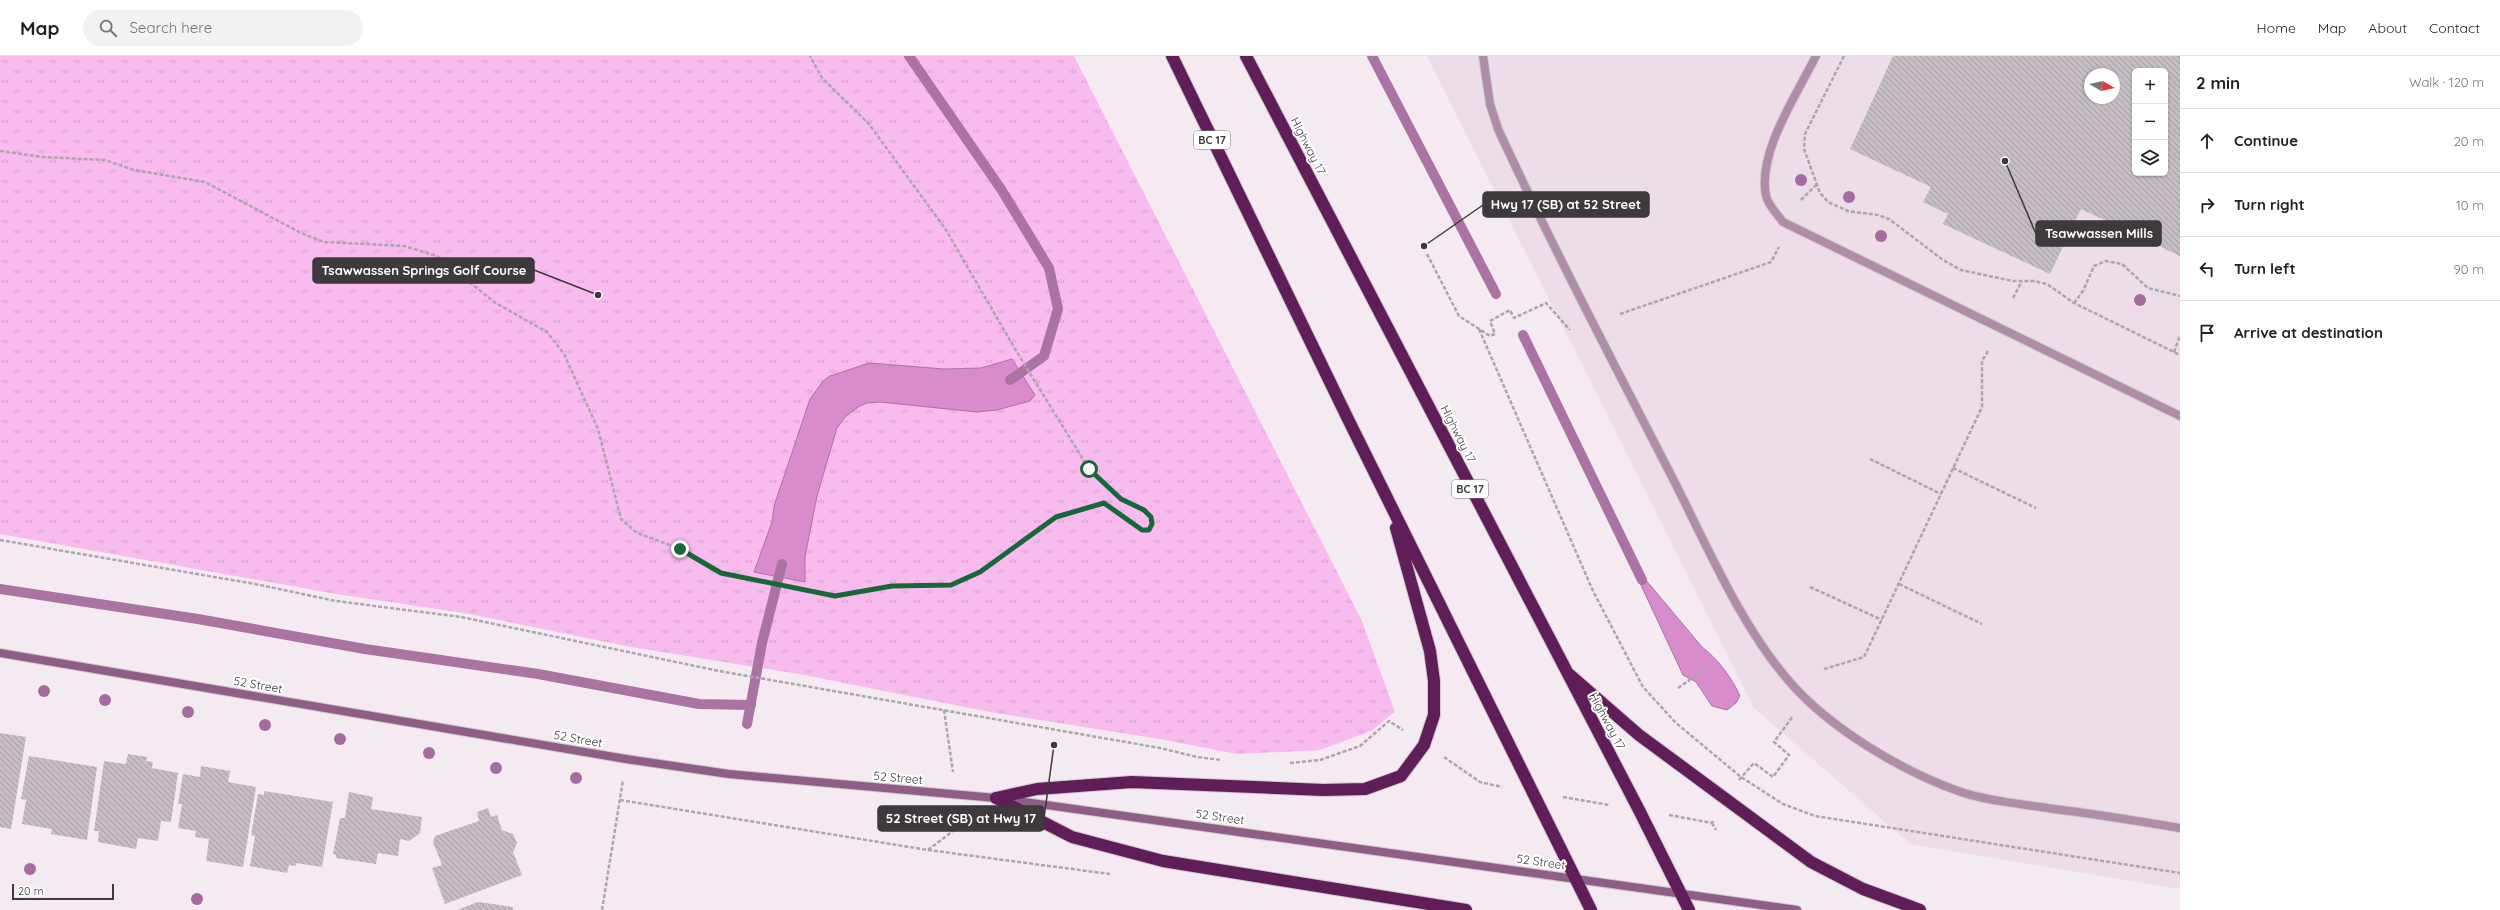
<!DOCTYPE html>
<meta charset="utf-8">
<style>
body{margin:0;font-family:Quicksand,sans-serif;background:#f2f2f2;color:#202124}
.controls{position:absolute;right:12px;top:12px;display:grid;overflow:hidden;border-radius:6px;box-shadow:0 1px 3px #0004}
.controls button{width:36px;height:36px;display:grid;place-items:center;padding:0;border:0;border-bottom:1px solid #e0e0e0;background:#fff;color:#202124;font:20px sans-serif}
.compass{position:absolute;left:2084px;top:12px;width:36px;height:36px;border-radius:50%;background:#fff;box-shadow:0 1px 3px #0004;rotate:99deg}
.scale{position:absolute;left:12px;bottom:10px;width:102px;box-sizing:border-box;padding-left:4px;border:2px solid #3d393c;border-top:0;font-size:11px;line-height:14px;white-space:nowrap;color:#3d393c;-webkit-text-stroke:3px #fff;paint-order:stroke}
.stop{position:absolute;width:12px;height:12px;margin:-9px;border:3px solid #176838;border-radius:50%;background:#fff}
.stop.end{background:#176838;border-color:#fff;box-shadow:0 1px 4px #0008}
.list{margin:0;padding:0;list-style:none}
h2{display:flex;justify-content:space-between;align-items:center;height:52px;margin:0;padding:0 16px;font-size:17px}
h2 small{font-size:13px;font-weight:400;color:#757577}
.list li{display:grid;grid-template-columns:26px 1fr auto;gap:12px;align-items:center;box-sizing:border-box;height:64px;padding:0 16px;border-top:1px solid #e0e0e0}
.list b{display:block;font-size:15px;white-space:nowrap}
.list em{font-size:13px;font-style:normal;color:#757577}
.icon{flex:none;width:22px;height:22px;fill:none;stroke:currentColor;stroke-width:2;stroke-linecap:round;stroke-linejoin:round}
.map{position:relative;flex:none;width:2180px;height:854px;overflow:hidden}
header{display:flex;align-items:center;gap:24px;box-sizing:border-box;height:56px;padding:0 20px;background:#fff;border-bottom:1px solid #e0e0e0}
header strong{font-size:19px}
nav{display:flex;gap:22px;margin-inline-start:auto;font-size:14px}
.search{width:280px;height:36px;background:#f2f2f2;display:flex;align-items:center;gap:10px;box-sizing:border-box;padding:0 14px;border-radius:22px;color:#757577;font-size:15px}
main{display:flex}
aside{flex:1;background:#fff}
.map>svg:first-child{display:block}
.built{fill:#eddde9;fill-rule:evenodd}
.grass{fill:url(#grass-tufts)}
.water{fill:#d88ccc;stroke:#aa73a1}
.lines{fill:none;stroke-linecap:round;stroke-linejoin:round}
.stream{stroke:#aa73a1;stroke-width:10}
.building{fill:url(#building-back-hatch);fill-rule:evenodd}
.lane-casing{stroke:#cfc7ce;stroke-width:10}
.secondary-casing{stroke:#cfc7ce;stroke-width:10}
.highway-casing{stroke:#cfc7ce;stroke-width:14}
.path{stroke:#aca5ab;stroke-width:2.5;stroke-dasharray:4 2;stroke-linecap:butt}
.lane{stroke:#ae8da8;stroke-width:8}
.secondary{stroke:#8e5e86;stroke-width:8}
.highway{stroke:#601d58;stroke-width:12}
.tree{fill:#a56ca0}
.route{stroke:#176838;stroke-width:5}
.labels{text-anchor:middle;stroke-width:4;stroke-linejoin:round;paint-order:stroke}
.shield{fill:#fff;stroke:#777476;stroke-width:1}
.shield-label{font-size:11px;font-weight:bold;fill:#3d393c}
.street-label{font-size:12px;fill:#3d393c;stroke:#fff}
.leader{fill:none;stroke:#3d393c;stroke-width:1.5}
.callout-dot{fill:#3d393c;stroke:#fff;stroke-width:1.5}
.callout{fill:#3d393c;stroke:#3d393c;stroke-width:1.5}
.callout-label{font-size:13px;text-anchor:middle;font-weight:bold;fill:#fff}
</style>
<header>
<strong>Map</strong>
<div class="search"><svg class="icon" aria-label="search" viewBox="0 0 24 24"><circle cx="10" cy="10" r="6"/><path d="M15 15l6 6"/></svg>Search here</div>
<nav><a>Home</a><a>Map</a><a>About</a><a>Contact</a></nav>
</header>
<main>
<div class="map">
<svg width="2180" height="854" viewBox="0 0 2180 854">
<defs>
<pattern id="grass-tufts" width="24" height="20" patternUnits="userSpaceOnUse"><rect width="24" height="20" fill="#f9baee"/><path d="M3 7l-1-3M5 7V3M7 7l1-3M15 17l-1-3M17 17v-4M19 17l1-3" fill="none" stroke="#d6a1cd"/></pattern>
<pattern id="building-back-hatch" width="6" height="6" patternUnits="userSpaceOnUse"><rect width="6" height="6" fill="#c6bdc4"/><path d="M-1 5l2 2M0 0l6 6M5-1l2 2" fill="none" stroke="#a29ba0"/></pattern>
</defs>
<rect width="100%" height="100%" fill="#f4ebf2"/>
<path class="built" d="M1427 0H2180V833L1910 788 1754 652ZM2135 15H2165V117H2135ZM2090 18H2114V42H2090Z"/>
<polygon class="grass" points="0,0 1074,0 1362,565 1395,656 1371,675 1320,694 1237,698 1160,683 990,656 799,618 631,591 464,557 336,538 0,478"/>
<g class="water">
<polygon points="1012,303 1035,339 1030,345 997,354 977,356 880,346 867,347 858,351 844,362 837,372 817,440 805,501 805,526 754,516 772,466 774,450 810,343 824,324 830,320 869,307 944,313 981,312"/>
<path d="M1645 523 1702 591C1718 603 1732 622 1740 640L1736 647 1727 654 1712 650 1696 626 1683 619 1640 527Z"/>
</g>
<g class="lines">
<g class="stream">
<polyline points="909,0 1001,133 1049,212 1058,253 1044,300 1010,324"/>
<polyline points="1372,0 1496,238"/>
<polyline points="1523,279 1642,524"/>
<polyline points="0,533 198,563 365,593 538,618 699,648 751,649"/>
<polyline points="747,668 762,587 782,508"/>
</g>
</g>
<g class="building">
<path d="M1893 0H2180V200L2081 153 2050 218 1943 168 1948 158 1923 146 1931 131 1850 93ZM2135 15H2165V117H2135ZM2090 18H2114V42H2090Z"/>
<polygon points="0,677 26,681 11,773 0,771"/>
<polygon points="128,698 147,701 146,705 153,706 152,712 178,717 171,766 161,765 158,785 138,782 136,793 98,786 99,775 94,775 104,705 126,708"/>
<polygon points="29,700 97,711 87,784 51,778 52,773 22,768 26,744 21,743"/>
<polygon points="201,710 230,715 228,726 256,731 243,811 206,805 209,783 195,781 196,775 178,772 182,748 178,748 183,718 200,721"/>
<polygon points="264,735 333,746 322,811 296,807 296,810 289,809 287,817 250,810 255,780 251,779 258,738 264,739"/>
<polygon points="349,736 373,741 371,753 422,761 420,777 409,785 400,783 398,800 378,797 376,808 336,802 336,799 333,798 340,762 345,762"/>
<polygon points="488,752 491,761 497,759 502,774 513,778 517,787 513,796 522,819 445,848 432,812 442,809 433,786 435,780 479,765 477,756"/>
<polygon points="478,846 513,851 513,854 457,854"/>
</g>
<g class="lines">
<g class="lane-casing">
<g id="lane">
<path d="M1483 0 1490 48 1498 73C1552 190 1612 304 1671 419 1705 485 1740 569 1789 625 1829 672 1903 716 1961 736 1991 746 2024 748 2054 753 2096 758 2138 765 2180 772"/>
<path d="M1816 0C1797 38 1757 97 1766 140 1768 149 1778 159 1783 166L2180 360"/>
</g>
</g>
<g class="secondary-casing">
<polyline id="secondary" points="0,597 626,703 729,718 996,742 1797,854"/>
</g>
<g class="highway-casing">
<g id="highway">
<polyline points="1172,0 1346,359 1591,854"/>
<polyline points="1246,0 1639,754 1689,854"/>
<polyline points="1570,619 1639,679 1811,806 1863,833 1920,854"/>
<polyline points="996,742 1037,733 1132,726 1323,734 1365,733 1401,720 1424,689 1434,659 1434,625 1430,595 1396,472"/>
<polyline points="996,742 1072,781 1163,805 1466,854"/>
</g>
</g>
<g class="path">
<polyline points="1844,0 1805,78 1804,93 1820,137 1828,146 1848,155 1878,159 1889,163 1943,204 1961,214 2013,225 2034,225 2047,228 2074,247 2180,299"/>
<polyline points="0,95 43,101 105,104 134,114 205,126 301,177 324,186 404,190 437,200 494,246 547,276 564,298 598,373 621,463 637,477 681,493 721,517 835,540 892,530 951,529 980,516 1056,461 1104,447 1142,474 1149,474 1152,468 1151,461 1144,454 1121,443 1089,413 1015,293 946,174 869,68 822,22 810,0"/>
<polyline points="1801,144 1817,128"/>
<polyline points="1427,198 1459,260 1490,280 1495,278 1490,265 1510,254 1514,262 1546,247 1570,274"/>
<polyline points="2013,242 2022,225"/>
<polyline points="2074,247 2083,235 2094,210 2106,205 2122,208 2148,232 2180,240"/>
<polyline points="1620,258 1771,206 1779,191"/>
<polyline points="1479,273 1593,535 1643,631 1676,667 1741,721 1783,748 1815,760 2180,817"/>
<polyline points="2174,296 2180,279"/>
<polyline points="1870,403 1941,438"/>
<polyline points="1953,412 2036,452"/>
<polyline points="0,484 255,528 336,545 461,561 719,615 1160,692 1197,701 1221,704"/>
<polyline points="1899,528 1982,568"/>
<polyline points="1810,531 1882,564"/>
<polyline points="1824,613 1864,601 1982,351 1982,305 1988,295"/>
<polyline points="1678,632 1708,611"/>
<polyline points="944,654 953,716"/>
<polyline points="1444,701 1480,726 1502,731"/>
<polyline points="1290,707 1320,704 1360,690 1389,665 1403,674"/>
<polyline points="1739,724 1754,707 1773,721 1789,699 1774,686 1793,660"/>
<polyline points="1563,741 1609,749"/>
<polyline points="620,744 928,794 1110,818"/>
<polyline points="1669,759 1712,767 1714,764"/>
<polyline points="1712,767 1716,774"/>
<polyline points="928,794 970,762"/>
<polyline points="602,854 623,724"/>
</g>
<use href="#lane" class="lane"/>
<use href="#secondary" class="secondary"/>
<use href="#highway" class="highway"/>
</g>
<g class="tree">
<circle cx="1801" cy="124" r="6"/>
<circle cx="1849" cy="141" r="6"/>
<circle cx="1881" cy="180" r="6"/>
<circle cx="2140" cy="244" r="6"/>
<circle cx="44" cy="635" r="6"/>
<circle cx="105" cy="644" r="6"/>
<circle cx="188" cy="656" r="6"/>
<circle cx="265" cy="669" r="6"/>
<circle cx="340" cy="683" r="6"/>
<circle cx="429" cy="697" r="6"/>
<circle cx="496" cy="712" r="6"/>
<circle cx="576" cy="722" r="6"/>
<circle cx="30" cy="813" r="6"/>
<circle cx="197" cy="843" r="6"/>
</g>
<g class="lines">
<polyline class="route" points="680,493 721,517 835,540 892,530 951,529 980,516 1056,461 1104,447 1142,474 1149,474 1152,468 1151,461 1144,454 1121,443 1089,413"/>
</g>
<g class="labels">
<g class="shield">
<rect x="1194" y="75" width="36" height="18" rx="3"/>
<rect x="1452" y="424" width="36" height="18" rx="3"/>
</g>
<g class="shield-label">
<text x="1212" y="88">BC 17</text>
<text x="1470" y="437">BC 17</text>
</g>
<g class="street-label">
<text transform="translate(1308 90) rotate(63)" y="4">Highway 17</text>
<text transform="translate(1458 378) rotate(63)" y="4">Highway 17</text>
<text transform="translate(258 629) rotate(10)" y="4">52 Street</text>
<text transform="translate(1607 665) rotate(62)" y="4">Highway 17</text>
<text transform="translate(578 683) rotate(10)" y="4">52 Street</text>
<text transform="translate(898 722) rotate(5)" y="4">52 Street</text>
<text transform="translate(1220 761) rotate(8)" y="4">52 Street</text>
<text transform="translate(1541 806) rotate(8)" y="4">52 Street</text>
</g>
</g>
<path class="leader" d="M1424 190L1483 149M2005 105L2036 178M598 239L534 214M1054 689L1044 762"/>
<g class="callout-dot">
<circle cx="1424" cy="190" r="4"/>
<circle cx="2005" cy="105" r="4"/>
<circle cx="598" cy="239" r="4"/>
<circle cx="1054" cy="689" r="4"/>
</g>
<g class="callout">
<rect x="1483" y="136" width="166" height="25" rx="4"/>
<rect x="2036" y="165" width="125" height="25" rx="4"/>
<rect x="313" y="202" width="221" height="25" rx="4"/>
<rect x="878" y="750" width="166" height="25" rx="4"/>
</g>
<g class="callout-label">
<text x="1566" y="153">Hwy 17 (SB) at 52 Street</text>
<text x="2099" y="182">Tsawwassen Mills</text>
<text x="424" y="219">Tsawwassen Springs Golf Course</text>
<text x="961" y="767">52 Street (SB) at Hwy 17</text>
</g>
</svg>
<div class="controls">
<button>+</button>
<button>−</button>
<button><svg class="icon" aria-label="layers" viewBox="0 0 24 24"><path d="M12 4l9 5-9 5-9-5zM3 14l9 5 9-5"/></svg></button>
</div>
<svg class="compass" viewBox="-18 -18 36 36"><path d="M0-13l5 13h-10z" fill="#e53935"/><path d="M0 13l5-13h-10z" fill="#757577"/></svg>
<div class="scale">20 m</div>
<div class="stop" style="left:1089px;top:413px"></div>
<div class="stop end" style="left:680px;top:493px"></div>
</div>
<aside>
<h2>2 min<small>Walk · 120 m</small></h2>
<ul class="list">
<li><svg class="icon" aria-label="ahead" viewBox="0 0 24 24"><path d="M12 20V5M6 11l6-6 6 6"/></svg><div><b>Continue</b></div><em>20 m</em></li>
<li><svg class="icon" aria-label="right" viewBox="0 0 24 24"><path d="M7 20v-9h11M14 6l5 5-5 5"/></svg><div><b>Turn right</b></div><em>10 m</em></li>
<li><svg class="icon" aria-label="left" viewBox="0 0 24 24"><path d="M17 20v-9H6M10 6l-5 5 5 5"/></svg><div><b>Turn left</b></div><em>90 m</em></li>
<li><svg class="icon" aria-label="arrive" viewBox="0 0 24 24"><path d="M6 21V4h12l-3 4 3 4H6"/></svg><div><b>Arrive at destination</b></div></li>
</ul>
</aside>
</main>
